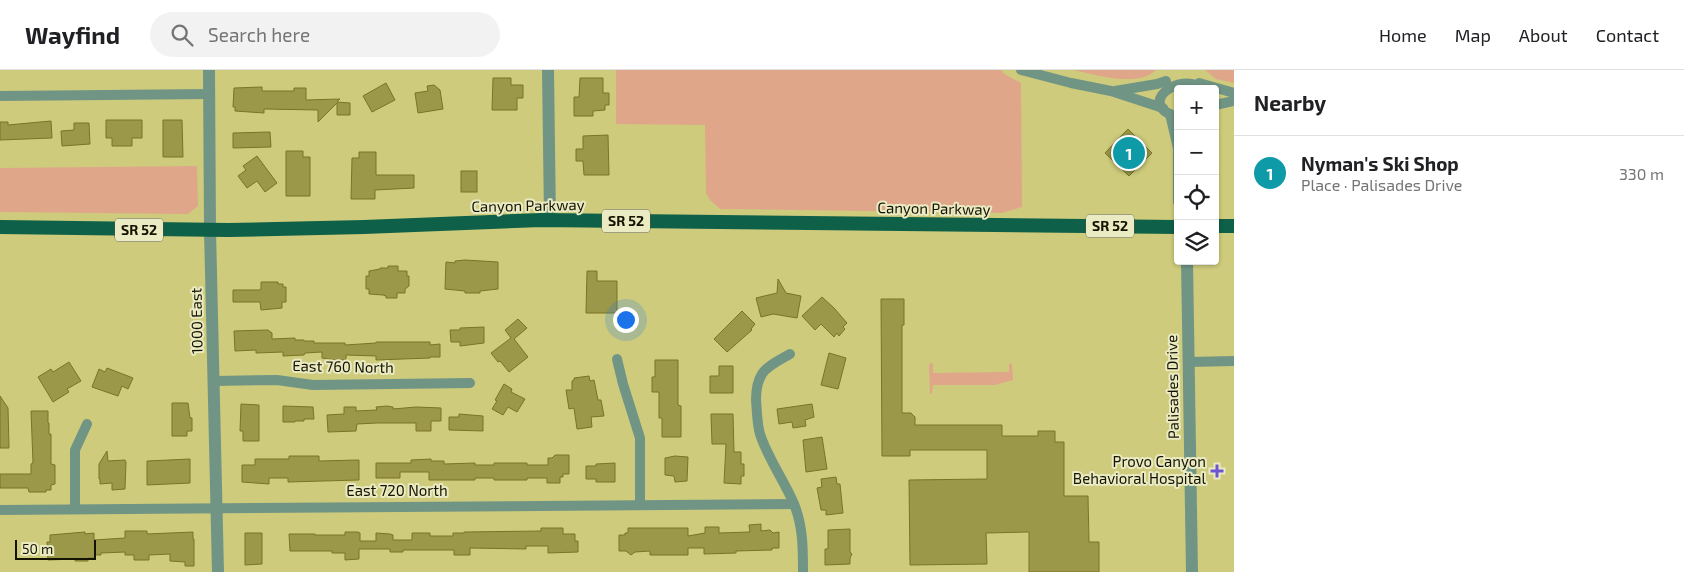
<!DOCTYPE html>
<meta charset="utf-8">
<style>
body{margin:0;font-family:"Exo 2",sans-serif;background:#f2f2f2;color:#202124}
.controls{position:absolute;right:15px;top:15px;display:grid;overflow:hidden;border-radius:5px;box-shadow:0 1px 4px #0004}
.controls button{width:45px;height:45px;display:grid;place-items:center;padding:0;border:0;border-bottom:1px solid #e0e0e0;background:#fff;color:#202124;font:25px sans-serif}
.scale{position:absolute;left:15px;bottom:12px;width:81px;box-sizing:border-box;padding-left:5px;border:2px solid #141300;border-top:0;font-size:14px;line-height:18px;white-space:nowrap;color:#141300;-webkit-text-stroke:4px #eaeac3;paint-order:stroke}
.you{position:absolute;left:625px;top:249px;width:18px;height:18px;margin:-12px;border:4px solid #fff;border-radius:50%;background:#1a73e8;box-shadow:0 0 0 8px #1a73e833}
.badge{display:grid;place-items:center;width:32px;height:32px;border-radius:50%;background:#7c3aed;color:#fff;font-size:16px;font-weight:700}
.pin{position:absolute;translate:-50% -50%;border:2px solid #fff;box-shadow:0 1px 5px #0006}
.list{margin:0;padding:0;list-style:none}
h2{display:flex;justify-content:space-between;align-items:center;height:65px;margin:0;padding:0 20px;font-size:21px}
h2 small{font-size:16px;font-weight:400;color:#757577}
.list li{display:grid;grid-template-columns:32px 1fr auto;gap:15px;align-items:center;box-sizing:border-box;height:75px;padding:0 20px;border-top:1px solid #e0e0e0}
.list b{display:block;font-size:19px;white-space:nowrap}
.list p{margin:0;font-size:16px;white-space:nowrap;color:#757577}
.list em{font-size:16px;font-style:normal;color:#757577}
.icon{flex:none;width:28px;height:28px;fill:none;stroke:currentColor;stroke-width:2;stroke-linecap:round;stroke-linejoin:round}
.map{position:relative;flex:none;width:1234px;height:502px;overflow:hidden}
header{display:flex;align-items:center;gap:30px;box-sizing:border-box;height:70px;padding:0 25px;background:#fff;border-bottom:1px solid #e0e0e0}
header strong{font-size:24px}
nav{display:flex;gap:28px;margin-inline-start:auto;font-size:18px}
.search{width:350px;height:45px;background:#f2f2f2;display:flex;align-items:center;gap:12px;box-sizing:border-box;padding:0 18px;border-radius:28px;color:#757577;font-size:19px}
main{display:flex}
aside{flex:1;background:#fff}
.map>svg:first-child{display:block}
.green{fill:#e0a68a}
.building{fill:#9b984a;stroke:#787523}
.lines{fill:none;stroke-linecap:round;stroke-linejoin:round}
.minor{stroke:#719585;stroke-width:10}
.tertiary{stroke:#719585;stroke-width:12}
.trunk{stroke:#0e6048;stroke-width:14}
.poi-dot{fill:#6c57d0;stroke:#eaeac3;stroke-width:2}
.labels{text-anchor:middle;stroke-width:4;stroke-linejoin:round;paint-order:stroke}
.shield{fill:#eaeac3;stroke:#54543a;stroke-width:1}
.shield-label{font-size:14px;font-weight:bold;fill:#141300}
.street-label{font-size:15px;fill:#141300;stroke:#eaeac3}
.poi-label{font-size:15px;fill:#141300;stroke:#eaeac3;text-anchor:end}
</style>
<header>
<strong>Wayfind</strong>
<div class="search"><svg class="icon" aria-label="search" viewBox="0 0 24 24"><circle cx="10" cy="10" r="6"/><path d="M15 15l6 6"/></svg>Search here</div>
<nav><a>Home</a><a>Map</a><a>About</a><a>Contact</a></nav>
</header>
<main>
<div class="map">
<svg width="1234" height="502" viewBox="0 0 1234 502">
<rect width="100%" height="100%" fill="#cecb7c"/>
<g class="green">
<polygon points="616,0 1001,0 1006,5 1021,13 1022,137 1002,143 720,139 710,130 706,123 705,55 616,54"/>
<path d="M1074 0H1156C1139 18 1095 5 1074 0Z"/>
<polygon points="1205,0 1234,0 1234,13 1216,9"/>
<polygon points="197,96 198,136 188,144 0,142 0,98"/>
<polygon points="931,293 933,294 933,303 1009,302 1009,294 1011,293 1012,295 1013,310 995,315 933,315 932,323 930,324 929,295"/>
</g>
<g class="building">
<polygon points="493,8 511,8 511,15 523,15 523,28 517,28 517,40 492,40"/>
<polygon points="580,8 603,8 603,23 609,23 609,35 605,35 605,40 593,41 593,46 574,46 574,27 579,27"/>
<polygon points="386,13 395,30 372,42 363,26"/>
<polygon points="434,15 440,20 443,39 418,43 415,23 428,21 427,16"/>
<polygon points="262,17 262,21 294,21 294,18 306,18 306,30 340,29 337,32 350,33 350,45 337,45 337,33 318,52 318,40 264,39 264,43 235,41 235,37 233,37 234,18"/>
<polygon points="106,50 142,50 142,68 132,68 132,76 112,76 112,68 106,68"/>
<polygon points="163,50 182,50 183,87 163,87"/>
<polygon points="51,51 52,68 0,70 0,52 8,52 8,55"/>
<polygon points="74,53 89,53 90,74 62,76 61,61 74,60"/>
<polygon points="1128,59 1152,83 1129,106 1105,83"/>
<polygon points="270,62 271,77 233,78 233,63"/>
<polygon points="608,65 609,105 584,105 583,91 576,91 576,79 583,79 583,66"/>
<polygon points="286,81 303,81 303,87 310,87 310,126 286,126"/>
<polygon points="359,82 376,82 376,105 414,105 414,118 375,120 375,129 351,129 352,88 359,88"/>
<polygon points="257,86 277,113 265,122 257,111 247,118 238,106 246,100 243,96"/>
<rect x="461" y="101" width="16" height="21"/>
<polygon points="465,190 498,192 498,219 480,221 480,223 465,223 465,221 445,219 446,192 455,193 455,191"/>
<polygon points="388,196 398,196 398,201 407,201 407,206 409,206 409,216 405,219 405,223 397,223 397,228 386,228 386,226 383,225 369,224 369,219 366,219 366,206 369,206 369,201 380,199 380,198 388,198"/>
<polygon points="587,201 597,201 597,211 617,211 617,243 586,243"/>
<polygon points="778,209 786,223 801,226 797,248 773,244 761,247 756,228 777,223"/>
<polygon points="261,212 278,212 278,214 283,214 283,217 286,217 286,232 282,232 282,238 261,240 260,232 233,232 233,220 259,220 261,219"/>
<polygon points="822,227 834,238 847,253 843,257 845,259 839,266 837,263 834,267 821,254 815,260 802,246"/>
<polygon points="881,229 904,229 904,255 902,255 902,343 911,343 915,347 915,355 1002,355 1002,366 1038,366 1038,361 1055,361 1055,372 1064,372 1064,426 1088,426 1089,472 1099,472 1099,502 1029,502 1029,462 986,463 987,494 910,495 909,410 987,409 987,380 910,380 910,386 882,386"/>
<polygon points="742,241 755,254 751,259 752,260 727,282 714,269"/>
<polygon points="518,249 527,258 514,269 528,287 509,302 500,291 498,292 491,283 511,268 505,260"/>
<polygon points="484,257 484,273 460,276 460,272 451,272 450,260 460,260 460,258"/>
<polygon points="268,260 272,263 272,269 295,268 295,270 304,270 304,271 314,271 314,273 345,273 345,275 376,273 376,272 430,272 430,275 440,274 440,287 430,287 430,288 376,290 376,286 346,285 346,290 335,290 322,288 322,282 305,283 304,285 283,286 283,282 256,283 256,280 235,281 234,261"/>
<polygon points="829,283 846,288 838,319 821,315"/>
<polygon points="655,290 678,290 678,335 681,336 681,367 662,367 662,348 659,348 659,322 652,322 652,307 655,307"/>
<polygon points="69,292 81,311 67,319 69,322 53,332 38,307 51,299 53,302"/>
<polygon points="719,296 733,296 733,323 710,323 710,306 719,306"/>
<polygon points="107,298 133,308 128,319 122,316 118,326 92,317 99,299 105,302"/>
<polygon points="589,306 590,311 594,310 598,330 601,330 604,346 591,347 592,357 577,359 574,338 569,339 566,320 572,320 572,311 574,310 574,308"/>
<polygon points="504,314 512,319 511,322 525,329 517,342 508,337 503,345 492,339 497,331 495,330"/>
<polygon points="0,326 8,338 9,378 0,378"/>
<polygon points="172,333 188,333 190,348 192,348 192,361 187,361 187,366 172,366"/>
<polygon points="241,334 259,335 259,371 243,371 243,361 240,361"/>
<polygon points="812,334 814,347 805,350 806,356 793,358 792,352 779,354 777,339"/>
<polygon points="283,336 313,337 314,349 304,349 304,351 295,351 295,352 283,352"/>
<polygon points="387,336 393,337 393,339 416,337 441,338 441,351 431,351 431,361 416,361 416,353 377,353 357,354 356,361 328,362 327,345 344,344 344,337 356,337 356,341 377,340 376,337"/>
<polygon points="31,341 48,341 48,353 49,353 49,364 51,364 51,394 55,395 55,414 51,415 51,420 46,420 46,422 29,422 28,418 0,418 0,404 31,404 31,394 33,393"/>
<polygon points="459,344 483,346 483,361 449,360 449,347 459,347"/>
<polygon points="711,344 733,344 734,382 741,382 741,394 744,394 744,406 741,406 741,414 724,413 726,374 712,374"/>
<polygon points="822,367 827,399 806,402 803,370"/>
<polygon points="107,381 108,391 125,390 126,392 125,419 112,420 112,413 100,414 100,409 99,409 99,394"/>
<polygon points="555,385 569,385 569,404 563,404 563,407 560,407 560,413 547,413 547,408 527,408 527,410 494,410 494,408 475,408 475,410 429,410 429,402 400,402 400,408 376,408 376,393 411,393 411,390 431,389 431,391 444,391 444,394 475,393 475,395 494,395 494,393 527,393 527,395 548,395 548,388 552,388"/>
<polygon points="289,386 319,386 319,391 359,390 359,410 288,412 288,408 269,408 269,414 242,412 242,395 255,395 255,389 289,389"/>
<polygon points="675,386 688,387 687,411 675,412 674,406 665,405 665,388"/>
<polygon points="190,389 190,413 147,415 147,391"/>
<polygon points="615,393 615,412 596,412 596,409 586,409 586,396 596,396 596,394"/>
<polygon points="836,407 837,414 840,414 843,443 826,445 826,440 821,440 817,418 822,417 821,409"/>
<polygon points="761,454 761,461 770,460 773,463 779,462 779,478 772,478 772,480 736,481 736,483 704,484 704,478 688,478 688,485 650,485 650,481 635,482 631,485 626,481 619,481 619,465 625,465 625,463 628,463 628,458 688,458 688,466 705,463 705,457 719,457 719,463 750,462 749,455"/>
<polygon points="541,458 563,458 563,464 575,464 575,471 578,471 578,482 548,483 548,476 526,476 526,479 470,478 470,485 454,485 454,480 403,480 403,482 390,482 390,479 359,479 359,489 345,490 345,483 332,483 332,481 290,481 289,464 315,464 315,465 345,465 345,462 358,462 360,463 360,471 376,471 376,463 390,464 393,465 393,470 412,470 412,463 430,463 430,466 453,466 453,463 464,463 464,462 541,461"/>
<polygon points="850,459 850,482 852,484 850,488 850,494 825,495 825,479 828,479 828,460"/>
<polygon points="125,461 147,461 147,464 193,462 193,469 194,469 194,496 185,496 185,492 170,491 170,484 149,485 149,490 134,490 134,485 125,485 125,482 101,483 101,485 95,485 95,488 88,488 88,491 75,491 75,489 48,490 47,472 50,472 50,465 85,462 85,464 94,463 94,470 125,468"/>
<polygon points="245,463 262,463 262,494 245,495"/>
</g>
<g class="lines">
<g class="minor">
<polyline points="1021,0 1071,13 1111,21 1163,38"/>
<polyline points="1199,13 1234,23"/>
<polyline points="1115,21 1157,14 1166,11"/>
<polyline points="0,26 209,24"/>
<polyline points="1215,35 1234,31"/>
<polyline points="1170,44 1178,78 1178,132"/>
<path d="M1178 47C1134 35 1180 0 1203 19"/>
<path d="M790 284C780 290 768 295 762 304 757 312 756 321 756 330 757 341 757 354 760 364 768 389 784 410 794 434 803 456 803 478 803 502"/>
<polyline points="617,289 623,314 640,368 640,435"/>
<polyline points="1189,292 1234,291"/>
<polyline points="215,311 277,310 313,315 470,313"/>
<polyline points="75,439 75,380 87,354"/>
<polyline points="0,440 794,434"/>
</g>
<g class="tertiary">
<polyline points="209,0 210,160 218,502"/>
<polyline points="548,0 550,150"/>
<polyline points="1187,191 1192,502"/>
</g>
<g class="trunk">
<polyline points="1215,156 1234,156"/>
<polyline points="0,157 228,160 364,157 541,150 1178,157"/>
</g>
</g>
<path class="poi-dot" d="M1214.5 393.5h5v5h5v5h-5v5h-5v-5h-5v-5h5z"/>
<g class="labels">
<g class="shield">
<rect x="602" y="139.5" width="48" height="23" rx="4"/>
<rect x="1086" y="144.5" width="48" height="23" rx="4"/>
<rect x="115" y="148.5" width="48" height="23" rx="4"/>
</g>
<g class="shield-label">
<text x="626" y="156">SR 52</text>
<text x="1110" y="161">SR 52</text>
<text x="139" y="165">SR 52</text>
</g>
<g class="street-label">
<text transform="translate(528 136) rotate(-1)" y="5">Canyon Parkway</text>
<text transform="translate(934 139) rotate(1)" y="5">Canyon Parkway</text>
<text transform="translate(197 251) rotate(-91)" y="5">1000 East</text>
<text transform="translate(343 297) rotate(1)" y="5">East 760 North</text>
<text transform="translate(1173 317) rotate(-91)" y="5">Palisades Drive</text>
<text x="397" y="426">East 720 North</text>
</g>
<g class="poi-label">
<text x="1206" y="397">Provo Canyon<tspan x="1206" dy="17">Behavioral Hospital</tspan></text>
</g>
</g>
</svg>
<div class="controls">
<button>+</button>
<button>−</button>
<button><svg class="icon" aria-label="locate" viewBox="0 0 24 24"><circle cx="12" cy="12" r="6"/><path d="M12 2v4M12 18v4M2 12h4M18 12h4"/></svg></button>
<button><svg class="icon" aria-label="layers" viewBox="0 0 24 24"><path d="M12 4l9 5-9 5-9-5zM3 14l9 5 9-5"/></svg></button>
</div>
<div class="scale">50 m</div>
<div class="you"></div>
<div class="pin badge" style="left:1129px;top:83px;background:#0f9aa8">1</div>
</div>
<aside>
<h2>Nearby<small></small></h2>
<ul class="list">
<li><span class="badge" style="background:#0f9aa8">1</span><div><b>Nyman's Ski Shop</b><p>Place · Palisades Drive</p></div><em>330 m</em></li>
</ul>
</aside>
</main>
